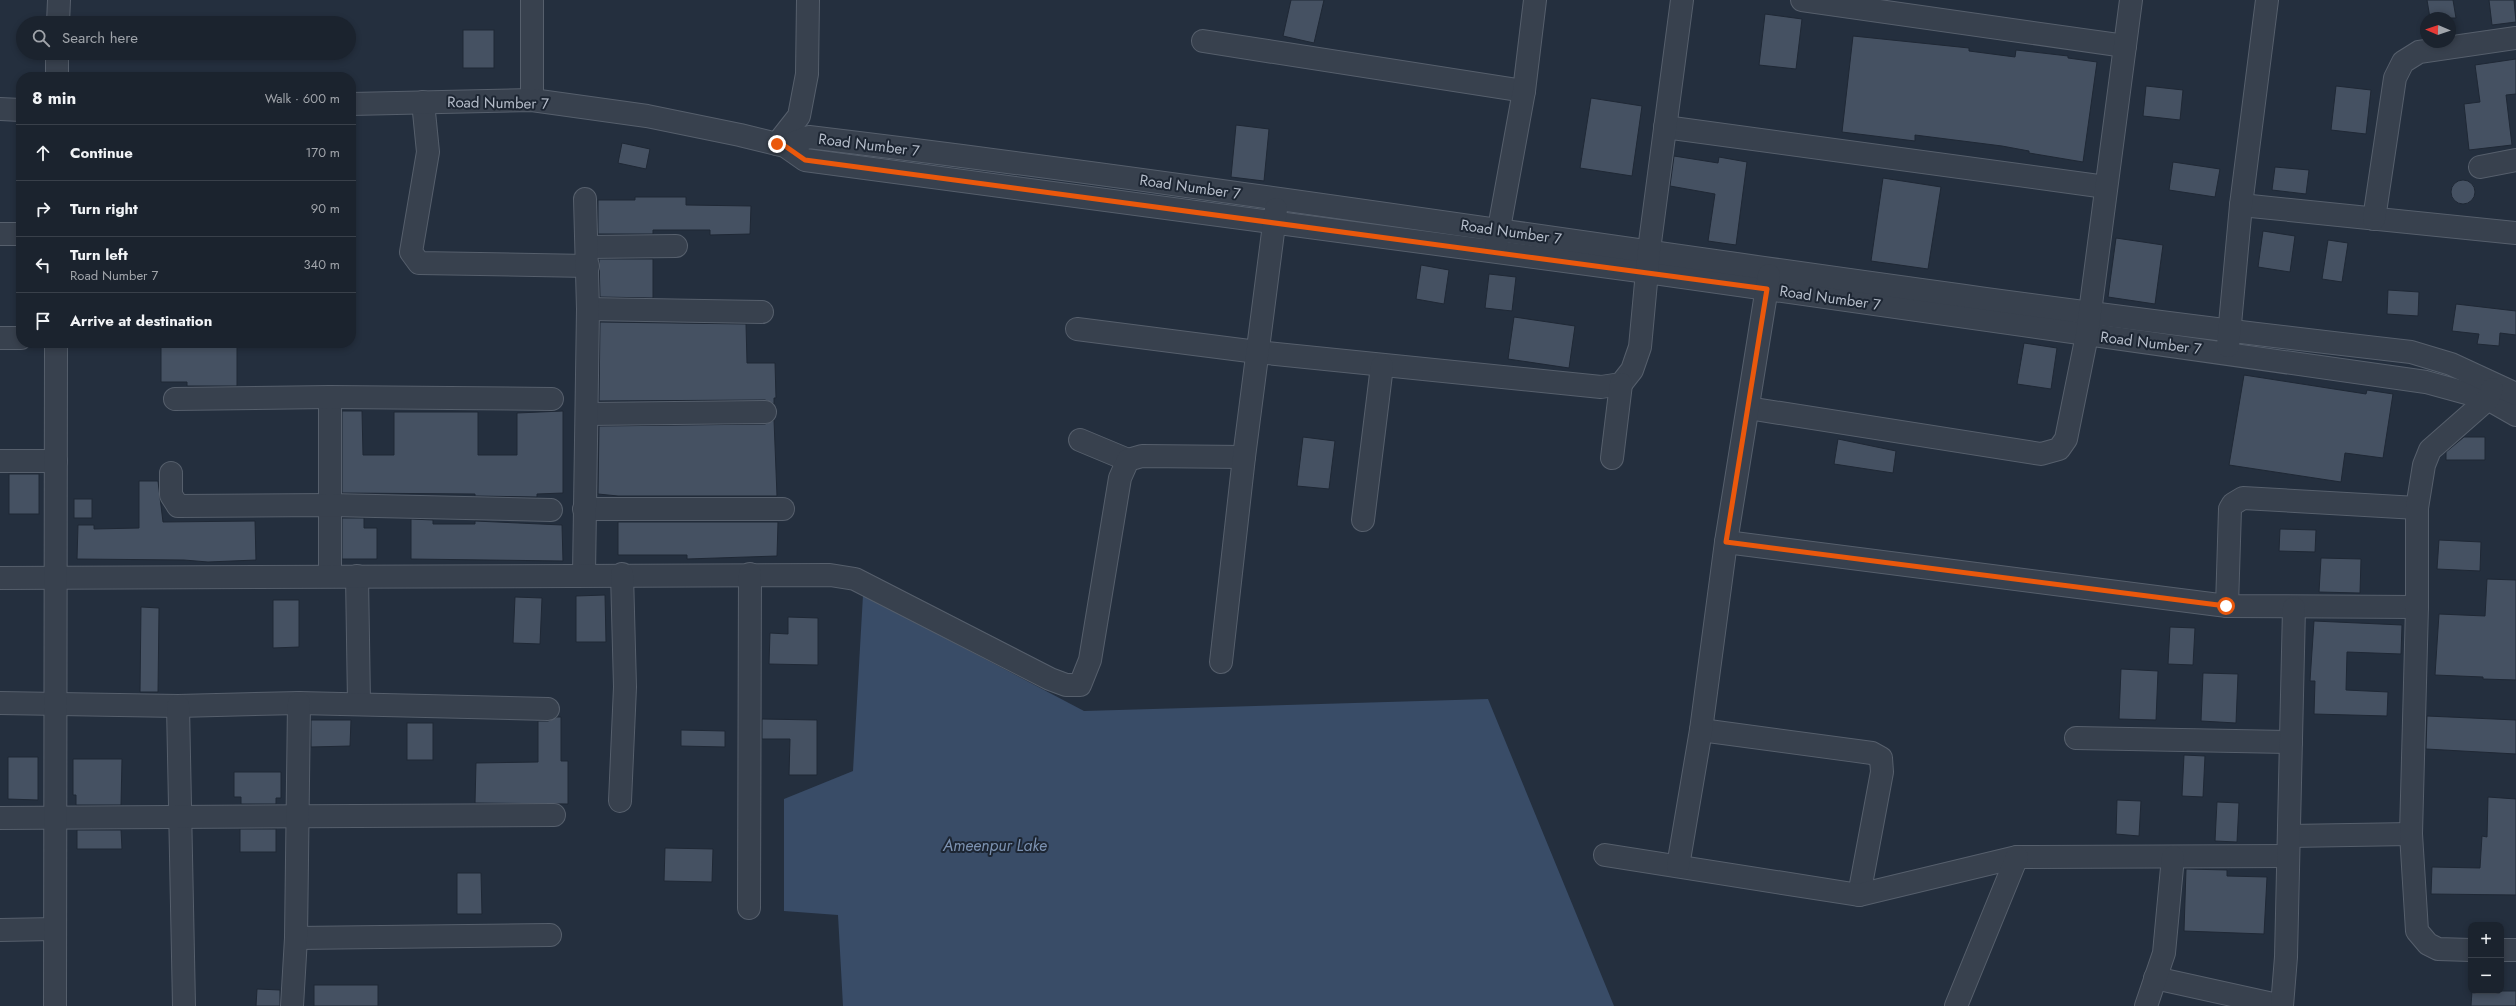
<!DOCTYPE html>
<meta charset="utf-8">
<style>
body{margin:0;font-family:Jost,sans-serif;background:#282f3a;color:#f1f3f6}
.controls{position:absolute;right:12px;bottom:12px;display:grid;overflow:hidden;border-radius:8px;box-shadow:0 2px 6px #0003}
.controls button{width:36px;height:36px;display:grid;place-items:center;padding:0;border:0;border-bottom:1px solid #39404a;background:#1b232e;color:#f1f3f6;font:20px sans-serif}
.compass{position:absolute;left:2420px;top:12px;width:36px;height:36px;border-radius:50%;background:#1b232e;box-shadow:0 2px 6px #0003;rotate:272deg}
.stop{position:absolute;width:12px;height:12px;margin:-9px;border:3px solid #ea580c;border-radius:50%;background:#fff}
.stop.end{background:#ea580c;border-color:#fff;box-shadow:0 1px 4px #0008}
.list{margin:0;padding:0;list-style:none}
h2{display:flex;justify-content:space-between;align-items:center;height:52px;margin:0;padding:0 16px;font-size:17px}
h2 small{font-size:13px;font-weight:400;color:#a0a4aa}
.list li{display:grid;grid-template-columns:26px 1fr auto;gap:12px;align-items:center;box-sizing:border-box;height:56px;padding:0 16px;border-top:1px solid #39404a}
.list b{display:block;font-size:15px;white-space:nowrap}
.list p{margin:0;font-size:13px;white-space:nowrap;color:#a0a4aa}
.list em{font-size:13px;font-style:normal;color:#a0a4aa}
.icon{flex:none;width:22px;height:22px;fill:none;stroke:currentColor;stroke-width:2;stroke-linecap:round;stroke-linejoin:round}
.map{position:relative;flex:none;width:2516px;height:1006px;overflow:hidden}
.search{position:absolute;background:#1b232e;box-shadow:0 2px 6px #0003;left:16px;top:16px;width:340px;height:44px;display:flex;align-items:center;gap:10px;box-sizing:border-box;padding:0 14px;border-radius:22px;color:#a0a4aa;font-size:15px}
.panel{position:absolute;background:#1b232e;box-shadow:0 2px 6px #0003;left:16px;top:72px;width:340px;height:276px;border-radius:16px}
.map>svg:first-child{display:block}
.water{fill:#394c67}
.building{fill:#455162;stroke:#1f2835}
.lines{fill:none;stroke-linecap:round;stroke-linejoin:round}
.minor-casing{stroke:#565f6c;stroke-width:24}
.minor{stroke:#38414e;stroke-width:22}
.route{stroke:#ea580c;stroke-width:5}
.labels{text-anchor:middle;stroke-width:4;stroke-linejoin:round;paint-order:stroke}
.street-label{font-size:15px;fill:#b4bcc9;stroke:#1d2633}
.water-label{font-size:16px;font-style:italic;fill:#7c92b1;stroke:#1d2633}
</style>
<div class="map">
<svg width="2516" height="1006" viewBox="0 0 2516 1006">
<rect width="100%" height="100%" fill="#242f3e"/>
<polygon class="water" points="863,595 1084,711 1488,699 1614,1006 843,1006 838,915 784,911 784,799 853,771"/>
<g class="building">
<polygon points="1291,0 1324,0 1314,43 1283,36"/>
<polygon points="2427,0 2453,0 2456,18 2430,18"/>
<polygon points="2489,0 2514,0 2516,22 2492,25"/>
<polygon points="1765,14 1802,19 1796,69 1759,65"/>
<rect x="463" y="30" width="31" height="38"/>
<polygon points="1853,36 1969,48 1969,51 2015,57 2016,50 2068,56 2068,58 2097,62 2083,162 2029,153 2029,151 2002,146 1915,135 1915,141 1842,132"/>
<polygon points="2516,59 2516,94 2506,95 2512,145 2469,150 2464,104 2480,102 2475,65"/>
<polygon points="2146,86 2183,90 2180,120 2143,116"/>
<polygon points="2336,86 2371,90 2366,134 2331,130"/>
<polygon points="1591,98 1642,106 1632,176 1580,168"/>
<polygon points="1236,125 1269,129 1264,181 1231,177"/>
<polygon points="622,143 650,149 646,169 618,163"/>
<polygon points="1674,156 1718,163 1719,157 1747,162 1736,245 1708,241 1715,194 1670,186"/>
<polygon points="2173,162 2220,169 2215,197 2169,190"/>
<polygon points="2275,167 2309,170 2306,194 2272,190"/>
<polygon points="1883,178 1941,187 1928,269 1871,261"/>
<circle cx="2463" cy="192" r="12"/>
<polygon points="635,197 686,197 686,205 751,206 750,234 710,235 710,230 653,230 653,234 598,234 598,200 635,200"/>
<polygon points="2263,231 2295,236 2290,272 2258,267"/>
<polygon points="2116,238 2163,245 2155,304 2108,297"/>
<polygon points="2328,240 2348,243 2342,282 2322,279"/>
<polygon points="599,259 653,259 653,298 600,297"/>
<polygon points="1421,265 1449,270 1444,304 1416,299"/>
<polygon points="1489,274 1516,277 1512,311 1485,308"/>
<polygon points="2388,290 2419,292 2418,316 2387,314"/>
<polygon points="2456,304 2516,311 2516,335 2500,333 2499,346 2477,344 2479,334 2452,331"/>
<polygon points="1514,317 1575,326 1569,368 1508,359"/>
<polygon points="600,322 746,324 747,363 775,363 776,398 774,398 774,404 765,400 599,401"/>
<polygon points="2024,343 2057,348 2051,389 2017,384"/>
<polygon points="161,344 183,344 183,347 237,347 237,386 187,386 187,382 161,382"/>
<polygon points="2244,375 2366,394 2367,390 2393,394 2383,458 2345,453 2341,482 2229,465"/>
<polygon points="342,411 362,411 363,455 394,455 394,412 478,412 478,455 517,455 517,413 563,411 563,493 537,494 537,497 475,496 475,494 342,493"/>
<polygon points="774,420 777,496 618,496 598,494 599,426 765,424"/>
<polygon points="1303,437 1335,441 1329,489 1297,486"/>
<polygon points="2464,437 2485,437 2485,460 2446,460 2446,452"/>
<polygon points="1838,439 1896,451 1893,473 1834,464"/>
<rect x="9" y="474" width="30" height="40"/>
<polygon points="139,481 158,481 163,522 255,521 256,560 208,562 184,560 77,559 78,525 94,525 94,529 139,528"/>
<rect x="74" y="499" width="18" height="19"/>
<polygon points="342,518 364,518 364,528 377,528 377,559 342,559"/>
<polygon points="411,519 433,520 433,524 475,524 475,521 562,525 563,561 411,559"/>
<polygon points="618,522 778,522 777,556 687,559 687,555 618,555"/>
<polygon points="2280,529 2316,530 2315,552 2279,551"/>
<polygon points="2439,540 2481,542 2480,571 2437,569"/>
<polygon points="2321,558 2361,559 2360,593 2319,592"/>
<polygon points="2487,579 2516,580 2516,680 2483,679 2483,677 2435,675 2439,614 2485,616"/>
<polygon points="605,595 606,642 576,642 576,596"/>
<polygon points="515,597 542,598 540,644 513,643"/>
<polygon points="273,600 299,600 299,647 273,648"/>
<polygon points="141,607 159,608 158,692 140,692"/>
<polygon points="788,617 818,618 818,665 769,664 770,633 788,634"/>
<polygon points="2314,621 2402,625 2401,654 2347,652 2346,690 2388,692 2387,716 2314,714 2315,681 2310,681"/>
<polygon points="2170,627 2195,628 2193,665 2168,664"/>
<polygon points="2121,669 2158,671 2156,720 2119,719"/>
<polygon points="2203,673 2238,674 2236,723 2201,721"/>
<polygon points="2427,716 2516,720 2516,754 2426,749"/>
<polygon points="557,717 561,717 561,761 568,761 568,804 475,803 476,763 538,762 538,721 548,721"/>
<polygon points="762,719 817,720 817,775 789,775 790,739 762,739"/>
<polygon points="311,720 351,720 350,746 311,747"/>
<rect x="407" y="723" width="26" height="37"/>
<polygon points="681,730 725,731 725,747 681,746"/>
<polygon points="2184,755 2205,756 2203,797 2182,796"/>
<polygon points="8,757 38,757 38,800 8,799"/>
<polygon points="73,759 122,759 121,805 76,805 76,795 73,795"/>
<polygon points="234,772 281,772 281,798 276,798 276,804 241,804 241,797 234,797"/>
<polygon points="2488,797 2516,799 2516,895 2431,894 2432,867 2480,868 2482,836 2487,837"/>
<polygon points="2117,800 2141,801 2139,836 2116,834"/>
<polygon points="2217,802 2239,803 2237,842 2215,841"/>
<rect x="240" y="829" width="36" height="23"/>
<polygon points="77,830 121,830 122,849 77,849"/>
<polygon points="665,848 713,849 712,882 664,881"/>
<polygon points="2186,869 2227,870 2227,876 2267,877 2264,934 2184,931"/>
<polygon points="457,873 481,873 482,914 457,914"/>
<rect x="314" y="985" width="64" height="21"/>
<polygon points="257,989 280,990 280,1006 256,1006"/>
<polygon points="2472,991 2516,991 2516,1006 2471,1006"/>
</g>
<g class="lines">
<g class="minor-casing">
<g id="minor">
<polyline points="532,0 532,100"/>
<polyline points="1802,0 2125,46"/>
<polyline points="58,23 59,0"/>
<polyline points="1203,41 1524,91"/>
<polyline points="57,77 57,53"/>
<polyline points="423,102 428,152 411,252 419,263 588,266"/>
<polyline points="351,104 532,100 647,116 740,135 785,146 805,160 1647,272 2426,382 2488,399 2516,415"/>
<polyline points="0,109 21,110"/>
<polyline points="1665,127 2106,187"/>
<polyline points="777,144 799,116 807,74 808,0"/>
<path d="M785 146 809 137C1344 201 1875 292 2411 352L2451 364 2516 394"/>
<polyline points="2480,167 2516,160"/>
<polyline points="2241,205 2516,233"/>
<polyline points="2374,219 2395,78 2403,62 2419,52 2516,38"/>
<polyline points="0,234 21,234"/>
<polyline points="1496,245 1524,91 1535,0"/>
<polyline points="587,247 676,246"/>
<polyline points="588,309 762,312"/>
<polyline points="1077,329 1257,352 1601,387 1621,384 1632,370 1640,347 1649,250 1682,0"/>
<polyline points="0,338 21,338"/>
<polyline points="2228,346 2241,205 2267,0"/>
<polyline points="330,397 330,576"/>
<polyline points="175,399 330,397 552,399"/>
<polyline points="1748,408 2041,454 2059,449 2066,439 2087,335 2131,0"/>
<polyline points="587,414 765,412"/>
<polyline points="1080,440 1128,460"/>
<polyline points="1612,458 1621,384"/>
<polyline points="0,461 56,461"/>
<polyline points="171,473 171,495 178,506 331,505 551,510"/>
<polyline points="584,509 783,509"/>
<polyline points="1363,520 1382,366"/>
<polyline points="1726,542 2227,606 2417,607"/>
<polyline points="584,574 588,309 585,199"/>
<polyline points="357,576 359,703"/>
<polyline points="0,578 830,575 855,579 1050,679 1066,685 1080,685 1090,660 1120,478 1128,460 1142,456 1244,457"/>
<polyline points="2227,606 2230,509 2233,504 2243,498 2417,508"/>
<polyline points="1221,662 1244,457 1276,209"/>
<polyline points="0,703 178,706 299,703 548,709"/>
<polyline points="178,706 184,1006"/>
<polyline points="1701,730 1872,753 1881,758 1882,772 1859,895"/>
<polyline points="2076,738 2291,742"/>
<polyline points="620,801 625,687 622,574"/>
<polyline points="0,818 554,815"/>
<polyline points="2289,836 2411,834"/>
<polyline points="1605,855 1859,895 2017,857 2288,856"/>
<polyline points="1678,866 1701,730 1726,542 1769,275"/>
<polyline points="749,908 750,574"/>
<polyline points="0,930 55,929"/>
<polyline points="296,938 550,935"/>
<polyline points="2471,950 2438,949 2428,944 2417,931 2411,834 2417,607 2417,508 2424,465 2430,450 2488,399 2492,389"/>
<polyline points="2501,950 2516,950"/>
<polyline points="2155,978 2282,1006"/>
<polyline points="55,1006 56,343"/>
<polyline points="292,1006 296,938 299,703"/>
<polyline points="1956,1006 2017,857"/>
<polyline points="2146,1006 2164,953 2173,857"/>
<polyline points="2282,1006 2286,957 2294,608"/>
</g>
</g>
<use href="#minor" class="minor"/>
</g>
<g class="lines">
<polyline class="route" points="777,144 785,146 805,160 1767,289 1726,542 2226,606"/>
</g>
<g class="labels">
<g class="street-label">
<text transform="translate(498 103) rotate(1)" y="5">Road Number 7</text>
<text transform="translate(869 145) rotate(7)" y="5">Road Number 7</text>
<text transform="translate(1190 187) rotate(8)" y="5">Road Number 7</text>
<text transform="translate(1511 232) rotate(8)" y="5">Road Number 7</text>
<text transform="translate(1830 298) rotate(8)" y="5">Road Number 7</text>
<text transform="translate(2151 343) rotate(7)" y="5">Road Number 7</text>
</g>
<g class="water-label">
<text x="995" y="851">Ameenpur Lake</text>
</g>
</g>
</svg>
<div class="controls">
<button>+</button>
<button>−</button>
</div>
<svg class="compass" viewBox="-18 -18 36 36"><path d="M0-13l5 13h-10z" fill="#e53935"/><path d="M0 13l5-13h-10z" fill="#a0a4aa"/></svg>
<div class="stop" style="left:2226px;top:606px"></div>
<div class="stop end" style="left:777px;top:144px"></div>
<div class="search"><svg class="icon" aria-label="search" viewBox="0 0 24 24"><circle cx="10" cy="10" r="6"/><path d="M15 15l6 6"/></svg>Search here</div>
<section class="panel">
<h2>8 min<small>Walk · 600 m</small></h2>
<ul class="list">
<li><svg class="icon" aria-label="ahead" viewBox="0 0 24 24"><path d="M12 20V5M6 11l6-6 6 6"/></svg><div><b>Continue</b></div><em>170 m</em></li>
<li><svg class="icon" aria-label="right" viewBox="0 0 24 24"><path d="M7 20v-9h11M14 6l5 5-5 5"/></svg><div><b>Turn right</b></div><em>90 m</em></li>
<li><svg class="icon" aria-label="left" viewBox="0 0 24 24"><path d="M17 20v-9H6M10 6l-5 5 5 5"/></svg><div><b>Turn left</b><p>Road Number 7</p></div><em>340 m</em></li>
<li><svg class="icon" aria-label="arrive" viewBox="0 0 24 24"><path d="M6 21V4h12l-3 4 3 4H6"/></svg><div><b>Arrive at destination</b></div></li>
</ul>
</section>
</div>
